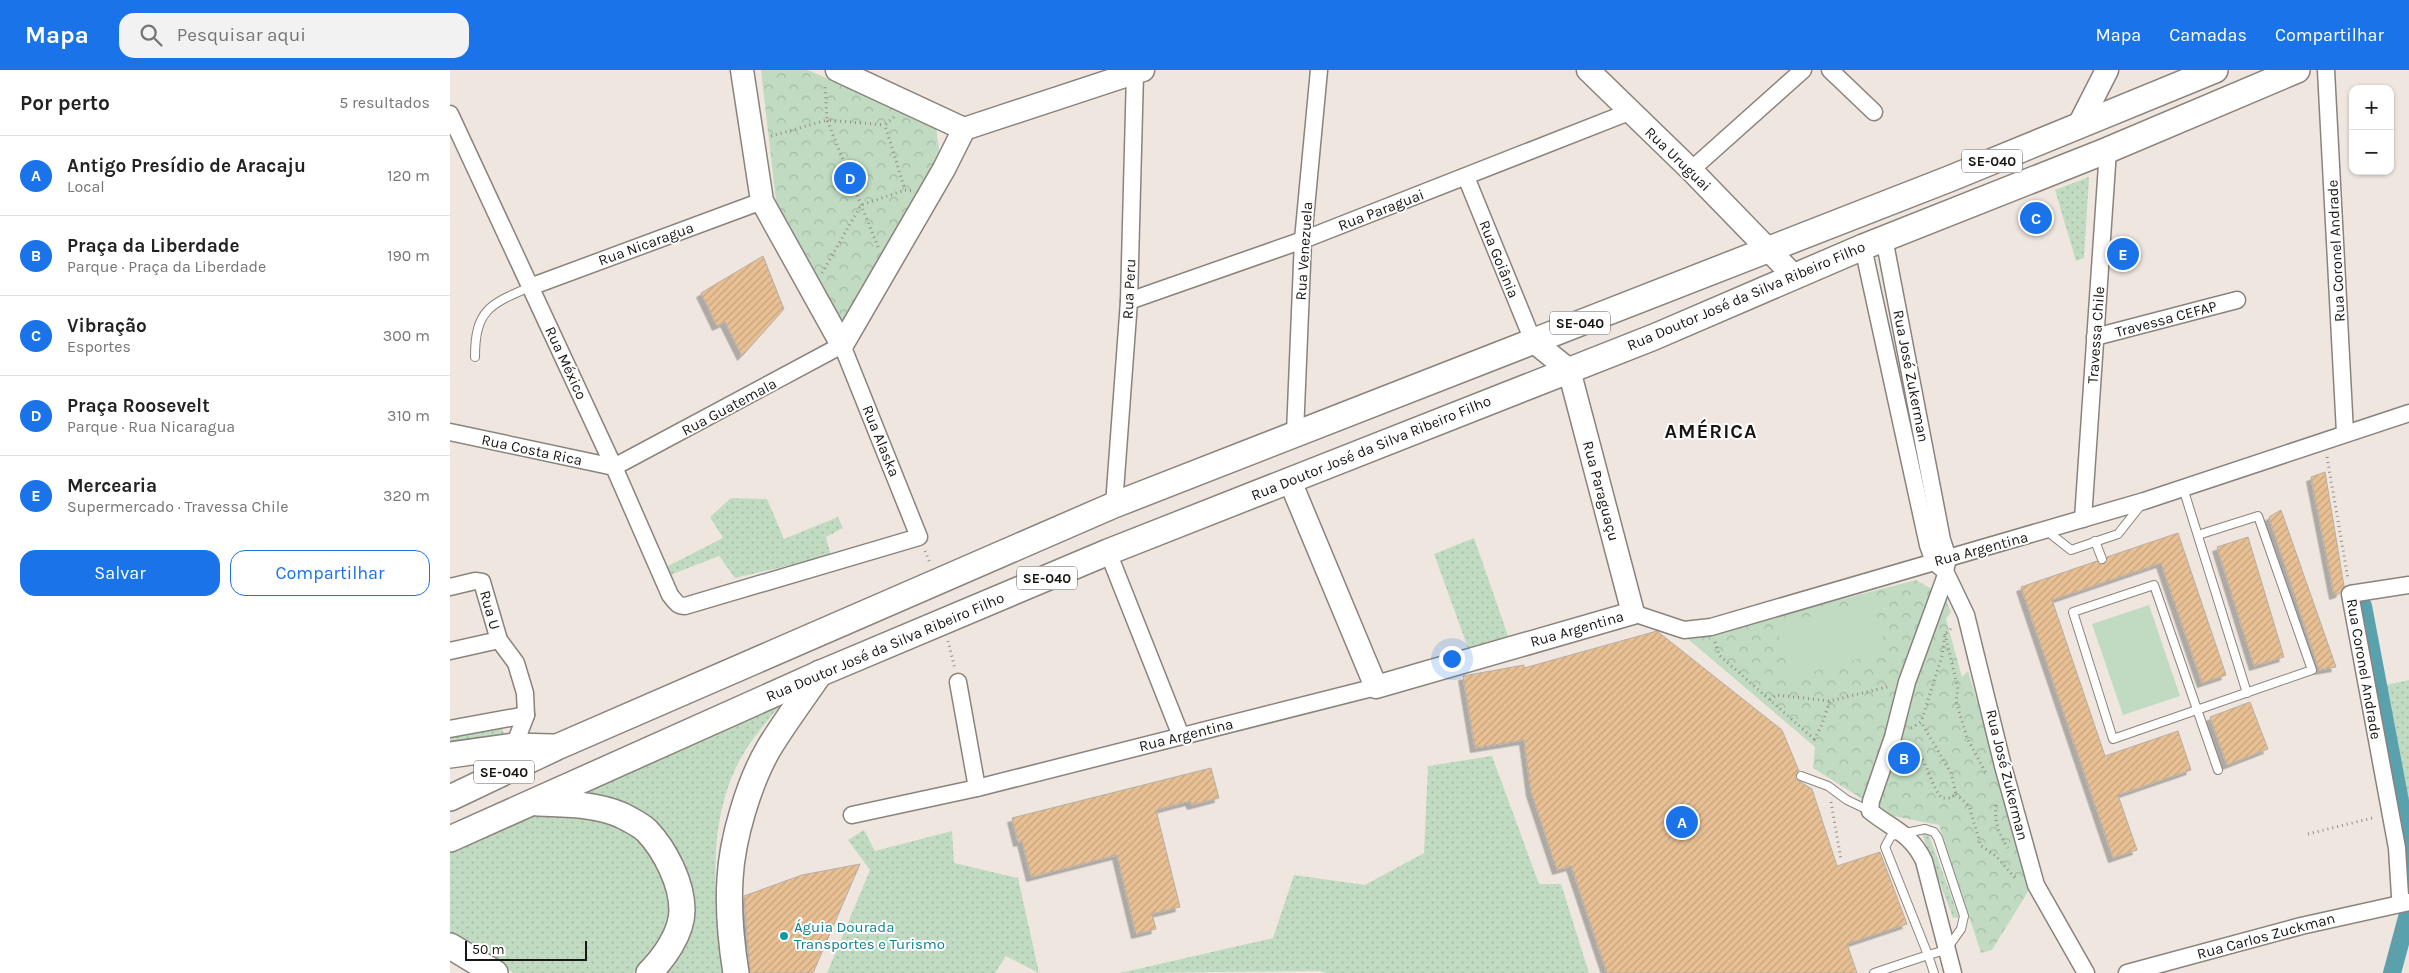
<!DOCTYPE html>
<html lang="pt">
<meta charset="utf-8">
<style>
body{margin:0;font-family:Karla,sans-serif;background:#f2f2f2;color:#222}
.controls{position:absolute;right:15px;top:15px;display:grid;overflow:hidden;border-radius:10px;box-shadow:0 1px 4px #0004}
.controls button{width:45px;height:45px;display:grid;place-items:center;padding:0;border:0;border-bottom:1px solid #e0e0e0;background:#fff;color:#222;font:25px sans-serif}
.scale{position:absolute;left:15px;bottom:12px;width:122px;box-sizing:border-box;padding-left:5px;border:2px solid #181613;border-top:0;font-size:14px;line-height:18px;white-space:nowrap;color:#181613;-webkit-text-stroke:4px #fff;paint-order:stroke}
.you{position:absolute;left:1001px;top:588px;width:18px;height:18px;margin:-12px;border:4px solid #fff;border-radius:50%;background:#1a73e8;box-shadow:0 0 0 8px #1a73e833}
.badge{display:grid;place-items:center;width:32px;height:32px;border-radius:50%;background:#1a73e8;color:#fff;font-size:16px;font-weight:700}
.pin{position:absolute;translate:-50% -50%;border:2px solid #fff;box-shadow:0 1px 5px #0006}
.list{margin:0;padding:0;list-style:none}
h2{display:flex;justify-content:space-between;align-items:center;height:65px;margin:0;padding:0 20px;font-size:21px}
h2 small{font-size:16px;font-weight:400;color:#767676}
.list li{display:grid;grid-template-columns:32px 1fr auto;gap:15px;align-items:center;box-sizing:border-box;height:80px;padding:0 20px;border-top:1px solid #e0e0e0}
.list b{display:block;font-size:19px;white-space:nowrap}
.list p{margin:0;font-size:16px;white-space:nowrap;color:#767676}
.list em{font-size:16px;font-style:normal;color:#767676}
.actions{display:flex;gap:10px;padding:15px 20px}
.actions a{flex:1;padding:11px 0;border:1px solid #1a73e8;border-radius:15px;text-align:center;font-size:18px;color:#1a73e8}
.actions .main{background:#1a73e8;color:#fff}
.icon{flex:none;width:28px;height:28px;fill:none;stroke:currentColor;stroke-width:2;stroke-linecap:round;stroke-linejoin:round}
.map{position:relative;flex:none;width:1959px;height:903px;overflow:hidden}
header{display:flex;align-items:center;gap:30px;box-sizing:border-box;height:70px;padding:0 25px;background:#1a73e8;color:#fff}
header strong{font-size:24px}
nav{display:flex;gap:28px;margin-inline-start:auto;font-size:18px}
.search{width:350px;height:45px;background:#f2f2f2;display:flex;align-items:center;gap:12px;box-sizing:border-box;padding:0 18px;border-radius:15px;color:#767676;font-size:19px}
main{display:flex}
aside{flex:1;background:#fff}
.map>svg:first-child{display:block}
.grass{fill:url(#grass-dots)}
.park{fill:url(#park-crowns)}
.pitch{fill:#c0dbc1}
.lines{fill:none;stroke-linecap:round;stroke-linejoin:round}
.canal{stroke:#5aa1ae;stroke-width:18}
.building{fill:url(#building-hatch);stroke:#b6afa7;filter:url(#shadow)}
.lane-casing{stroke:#8a837c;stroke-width:10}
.street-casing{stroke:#8a837c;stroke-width:19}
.secondary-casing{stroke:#8a837c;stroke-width:25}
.primary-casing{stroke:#8a837c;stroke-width:28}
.path{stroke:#938d87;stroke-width:3;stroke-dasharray:1 4;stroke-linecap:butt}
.lane{stroke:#fff;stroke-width:8}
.street{stroke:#fff;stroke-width:16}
.secondary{stroke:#fff;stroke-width:22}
.primary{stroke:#fff;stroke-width:25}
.culture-dot{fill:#0f9aa8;stroke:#fff;stroke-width:2}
.labels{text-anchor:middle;stroke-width:4;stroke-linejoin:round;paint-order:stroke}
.shield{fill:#fff;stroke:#5d5c5a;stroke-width:1}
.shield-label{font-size:14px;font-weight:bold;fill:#181613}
.street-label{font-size:15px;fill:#181613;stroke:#fff}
.culture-label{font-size:15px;fill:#0d838f;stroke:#fff;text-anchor:start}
.district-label{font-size:20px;font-weight:bold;letter-spacing:1px;fill:#181613;stroke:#fff}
</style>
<header>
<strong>Mapa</strong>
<div class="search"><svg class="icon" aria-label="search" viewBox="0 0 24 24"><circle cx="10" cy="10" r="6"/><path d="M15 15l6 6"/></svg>Pesquisar aqui</div>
<nav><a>Mapa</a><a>Camadas</a><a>Compartilhar</a></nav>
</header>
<main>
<aside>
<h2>Por perto<small>5 resultados</small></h2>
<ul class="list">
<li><span class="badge">A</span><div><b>Antigo Presídio de Aracaju</b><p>Local</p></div><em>120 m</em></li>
<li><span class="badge">B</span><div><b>Praça da Liberdade</b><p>Parque · Praça da Liberdade</p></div><em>190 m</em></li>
<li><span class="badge">C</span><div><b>Vibração</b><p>Esportes</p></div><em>300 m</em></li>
<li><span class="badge">D</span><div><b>Praça Roosevelt</b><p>Parque · Rua Nicaragua</p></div><em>310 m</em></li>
<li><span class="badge">E</span><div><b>Mercearia</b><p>Supermercado · Travessa Chile</p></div><em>320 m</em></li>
</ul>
<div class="actions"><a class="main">Salvar</a><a>Compartilhar</a></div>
</aside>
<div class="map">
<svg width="1959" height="903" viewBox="0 0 1959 903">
<defs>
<pattern id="grass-dots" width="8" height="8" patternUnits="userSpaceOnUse" patternTransform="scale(1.25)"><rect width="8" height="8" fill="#c0dbc1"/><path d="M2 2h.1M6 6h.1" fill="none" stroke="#a4bba5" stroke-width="1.8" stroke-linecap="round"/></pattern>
<pattern id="park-crowns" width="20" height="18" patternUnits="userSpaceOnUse" patternTransform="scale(1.25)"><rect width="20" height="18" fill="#c0dbc1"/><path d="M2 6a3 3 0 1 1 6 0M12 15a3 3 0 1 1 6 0" fill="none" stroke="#a4bba5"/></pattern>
<pattern id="building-hatch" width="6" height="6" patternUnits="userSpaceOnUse" patternTransform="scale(1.25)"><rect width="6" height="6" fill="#e8c094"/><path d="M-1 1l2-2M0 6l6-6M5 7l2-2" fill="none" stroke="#c6a47f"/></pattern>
<filter id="shadow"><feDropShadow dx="-4.5" dy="4.5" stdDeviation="0" flood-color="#0004"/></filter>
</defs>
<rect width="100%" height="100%" fill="#efe7df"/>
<g class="grass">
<polygon points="1639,107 1634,188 1626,191 1605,120"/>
<polygon points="281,428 317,429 334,469 388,447 393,458 376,467 381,486 285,508 269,486 220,505 218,496 273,468 260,447"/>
<polygon points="1024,468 1058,566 1018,578 984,484"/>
<polygon points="1959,610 1959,746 1958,746 1936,615"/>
<path d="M337 627C323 644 307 662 295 681 254 748 265 829 273 903H207L229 874 219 781 112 722Z"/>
<polygon points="51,654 54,664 0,674 0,664"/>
<polygon points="1042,686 1089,814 1111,814 1139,903 877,903 869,901 670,903 823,868 844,805 915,815 974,783 978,696"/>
<polygon points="108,743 130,743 192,764 226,831 219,864 199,892 182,903 64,903 0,863 0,775 64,747"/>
<polygon points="414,760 425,781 502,761 504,793 568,808 589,903 556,886 545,903 377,903 420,800 398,770"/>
<polygon points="1477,760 1509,847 1503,848 1471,761"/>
</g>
<g class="park">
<polygon points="311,0 358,0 486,57 490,86 393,252 326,131"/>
<polygon points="1466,510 1494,526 1501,542 1496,549 1512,607 1518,601 1582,815 1542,880 1531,883 1489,755 1438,745 1363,698 1365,677 1238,569"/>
</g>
<g class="pitch">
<polygon points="1422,530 1437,581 1340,608 1326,556"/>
<polygon points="1699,535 1730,626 1673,645 1642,554"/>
</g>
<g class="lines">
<g class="canal">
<polyline points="1913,536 1956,763 1959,815"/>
<polyline points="1942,903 1959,840"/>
</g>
</g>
<g class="building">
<polygon points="313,186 334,239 292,286 275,252 267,256 251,223"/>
<polygon points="1875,402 1894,516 1890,523 1884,525 1861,407"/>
<polygon points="1831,440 1886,597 1869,600 1819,447"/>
<polygon points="1728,463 1776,605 1752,613 1711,493 1602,530 1655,686 1728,661 1741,700 1668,725 1687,780 1663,788 1571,517 1647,491 1654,494 1657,487"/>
<polygon points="1798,467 1834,587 1804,596 1767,477"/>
<polygon points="1207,561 1332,660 1349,701 1346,705 1346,709 1362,719 1387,796 1430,782 1457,854 1397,874 1407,903 1157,903 1121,796 1107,800 1081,722 1074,670 1025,678 1013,606 1074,595 1074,598"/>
<polygon points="1800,632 1818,679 1777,695 1760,647"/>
<polygon points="761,698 769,728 742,735 740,731 706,740 730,837 702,844 706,859 686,864 667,785 581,807 572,771 568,772 562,748"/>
<polygon points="410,794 363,903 300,903 294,826 352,805"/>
</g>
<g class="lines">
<g class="lane-casing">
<g id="lane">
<path d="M25 287C25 240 40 234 80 217"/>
<polyline points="1733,418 1797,623"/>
<polyline points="1597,461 1621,480 1668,464 1691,435"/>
<path d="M1748 465 1808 446 1862 600C1796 623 1729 646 1663 669L1623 542 1704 515 1768 700"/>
<polyline points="1645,471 1652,489"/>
<polyline points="1351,706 1378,716 1397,730 1420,741"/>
<polygon points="1475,759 1484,762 1488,768 1514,846 1511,859 1496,880 1478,885 1435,777 1441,766"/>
<polyline points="1424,903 1478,885 1484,903"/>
</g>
</g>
<g class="street-casing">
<g id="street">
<polyline points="1380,0 1424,42"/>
<polyline points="1876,0 1895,363"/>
<path d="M0 44 164 397 220 525C225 531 227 536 235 536L469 467 392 275 164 397 0 362"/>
<polyline points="1241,100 1353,0"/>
<polyline points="1016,107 1083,271"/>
<polyline points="1434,168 1492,470 1498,488 1496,497"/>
<polyline points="1413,177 1478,475 1484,492 1495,501 1516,545 1553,696 1586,815 1636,903"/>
<polyline points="80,217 312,131"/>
<polyline points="679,231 853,170 1179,42"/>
<polyline points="1645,267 1787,230"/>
<polyline points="845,363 853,170 869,0"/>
<polyline points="664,435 679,231 685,3 684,0"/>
<polyline points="1633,449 1658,80"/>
<polyline points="658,482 731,666"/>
<path d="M1496 505 1457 612 1443 667 1421 731 1420 741C1442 759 1461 763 1474 791L1503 903"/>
<polyline points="0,517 25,511 32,512 49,570 66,593 75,623 76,645 64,676"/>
<polyline points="1183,543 1234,560 1261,557 1694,431 1959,343"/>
<polyline points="0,581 49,570"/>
<polyline points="508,612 527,718"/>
<polyline points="0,659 76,645"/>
<polyline points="402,745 527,718 926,617"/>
<polyline points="1950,826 1947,778 1900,524 1959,515"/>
<polyline points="1677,903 1851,856 1959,832"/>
</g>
</g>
<g class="secondary-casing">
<g id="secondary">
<polyline points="292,0 312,131 392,275"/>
<polyline points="387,0 514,59"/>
<polyline points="1138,0 1241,100 1344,206"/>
<polyline points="1628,57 1657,0"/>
<polyline points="514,59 693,0"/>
<polyline points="392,275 494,99 514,59"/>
<polyline points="840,411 926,617 1183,543 1119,300 1083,271"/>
</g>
</g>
<g class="primary-casing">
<g id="primary">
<polyline points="0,685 64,676 102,677"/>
<polyline points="0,728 107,677 664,435 1499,109 1765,0"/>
<path d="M88 733C116 734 145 734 171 745 179 749 191 755 197 761 215 780 232 813 232 840 232 863 214 888 199 903"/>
<polyline points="0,769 371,603 658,482 1204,267 1413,177 1658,80 1847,0"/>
<polyline points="0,876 45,903"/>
<path d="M286 903C281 872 278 841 280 809 282 769 299 712 319 678 334 653 353 628 370 603"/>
</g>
</g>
<g class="path">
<polyline points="444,47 435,55 455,120"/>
<polyline points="321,66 377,50 375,14"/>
<polyline points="428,177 377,50 435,55"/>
<polyline points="372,203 411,135 455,120 462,121"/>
<polyline points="1877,387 1898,509"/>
<polyline points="475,481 480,493"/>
<polyline points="1495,564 1508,619 1506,631 1517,668 1537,705"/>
<polyline points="498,571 505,599"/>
<polyline points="1265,572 1269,585 1364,669 1371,657 1380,631"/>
<polyline points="1320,630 1326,625 1380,631 1441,616"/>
<polyline points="1461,658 1471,652 1492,586 1495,564 1503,557"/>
<path d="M1455 682 1458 686 1472 689C1480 702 1483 719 1492 728H1501L1506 724 1501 703 1471 652"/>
<polyline points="1506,724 1519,736 1531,776 1546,786 1567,810"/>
<polyline points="1381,732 1391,790"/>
<path d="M1546 735C1544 752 1549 764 1558 778"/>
<polyline points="1858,764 1926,747"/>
<polyline points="1937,903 1950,850"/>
</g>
<use href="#lane" class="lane"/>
<use href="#street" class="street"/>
<use href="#secondary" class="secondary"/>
<use href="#primary" class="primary"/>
</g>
<circle class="culture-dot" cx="334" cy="866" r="5"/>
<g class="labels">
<g class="shield">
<rect x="1512" y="79.5" width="60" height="23" rx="4"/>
<rect x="1100" y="241.5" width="60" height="23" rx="4"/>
<rect x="567" y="496.5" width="60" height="23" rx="4"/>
<rect x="24" y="690.5" width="60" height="23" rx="4"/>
</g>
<g class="shield-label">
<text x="1542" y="96">SE-040</text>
<text x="1130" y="258">SE-040</text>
<text x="597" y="513">SE-040</text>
<text x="54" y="707">SE-040</text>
</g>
<g class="street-label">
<text transform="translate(1228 89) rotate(44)" y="5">Rua Uruguai</text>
<text transform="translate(931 140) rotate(-21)" y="5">Rua Paraguai</text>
<text transform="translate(196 174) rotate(-20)" y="5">Rua Nicaragua</text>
<text transform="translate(854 181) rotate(-86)" y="5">Rua Venezuela</text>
<text transform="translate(1886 181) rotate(-93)" y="5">Rua Coronel Andrade</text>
<text transform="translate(1049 189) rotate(68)" y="5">Rua Goiânia</text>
<text transform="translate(679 219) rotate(-87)" y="5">Rua Peru</text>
<text transform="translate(1296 226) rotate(-23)" y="5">Rua Doutor José da Silva Ribeiro Filho</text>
<text transform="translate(1716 249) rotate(-15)" y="5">Travessa CEFAP</text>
<text transform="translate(1646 265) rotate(-86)" y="5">Travessa Chile</text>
<text transform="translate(116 293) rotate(65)" y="5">Rua México</text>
<text transform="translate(1461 306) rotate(79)" y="5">Rua José Zukerman</text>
<text transform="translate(279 337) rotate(-28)" y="5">Rua Guatemala</text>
<text transform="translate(431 371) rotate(68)" y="5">Rua Alaska</text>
<text transform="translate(921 378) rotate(-22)" y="5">Rua Doutor José da Silva Ribeiro Filho</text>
<text transform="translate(82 380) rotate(12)" y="5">Rua Costa Rica</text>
<text transform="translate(1151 421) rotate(75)" y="5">Rua Paraguaçu</text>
<text transform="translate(1531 479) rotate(-15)" y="5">Rua Argentina</text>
<text transform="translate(40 540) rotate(74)" y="5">Rua U</text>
<text transform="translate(1127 559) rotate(-16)" y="5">Rua Argentina</text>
<text transform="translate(435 577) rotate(-23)" y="5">Rua Doutor José da Silva Ribeiro Filho</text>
<text transform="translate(1914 599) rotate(80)" y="5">Rua Coronel Andrade</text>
<text transform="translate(736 665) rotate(-14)" y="5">Rua Argentina</text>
<text transform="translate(1557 705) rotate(76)" y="5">Rua José Zukerman</text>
<text transform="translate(1816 866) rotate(-15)" y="5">Rua Carlos Zuckman</text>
</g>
<g class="culture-label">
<text x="344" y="862">Águia Dourada<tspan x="344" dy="17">Transportes e Turismo</tspan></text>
</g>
<g class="district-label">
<text x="1261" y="368">AMÉRICA</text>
</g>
</g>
</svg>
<div class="controls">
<button>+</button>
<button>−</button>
</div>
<div class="scale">50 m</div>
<div class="you"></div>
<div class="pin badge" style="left:1232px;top:752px">A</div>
<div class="pin badge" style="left:1454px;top:688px">B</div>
<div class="pin badge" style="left:1586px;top:148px">C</div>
<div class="pin badge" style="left:400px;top:108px">D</div>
<div class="pin badge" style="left:1673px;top:184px">E</div>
</div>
</main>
